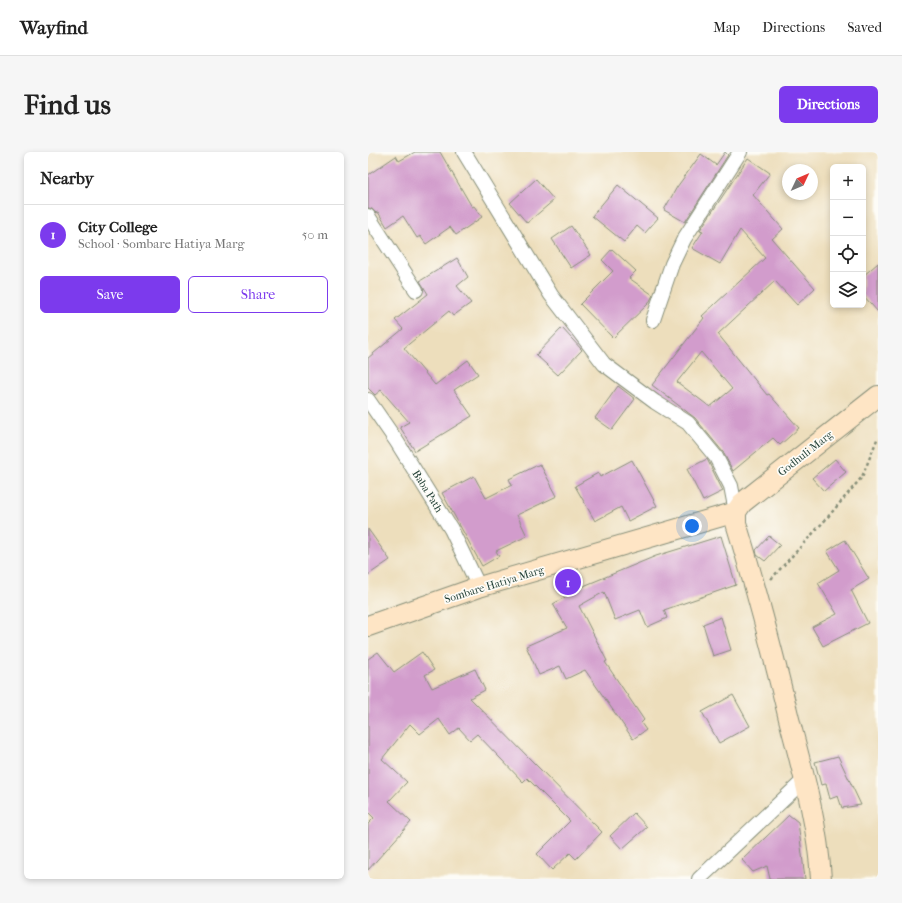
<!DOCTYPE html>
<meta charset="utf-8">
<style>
body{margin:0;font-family:"IM FELL French Canon",serif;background:#f6f6f6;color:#222}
.controls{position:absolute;right:12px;top:12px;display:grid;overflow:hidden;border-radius:6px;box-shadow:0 2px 6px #0003}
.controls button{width:36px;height:36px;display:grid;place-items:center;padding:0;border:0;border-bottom:1px solid #e0e0e0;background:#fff;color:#222;font:20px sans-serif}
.compass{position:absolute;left:414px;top:12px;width:36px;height:36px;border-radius:50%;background:#fff;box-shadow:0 2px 6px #0003;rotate:46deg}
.you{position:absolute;left:324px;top:374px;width:14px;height:14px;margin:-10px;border:3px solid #fff;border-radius:50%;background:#1a73e8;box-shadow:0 0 0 6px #1a73e833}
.badge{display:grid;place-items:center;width:26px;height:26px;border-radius:50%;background:#7c3aed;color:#fff;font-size:13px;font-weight:700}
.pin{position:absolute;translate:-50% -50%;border:2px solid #fff;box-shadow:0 1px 4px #0006}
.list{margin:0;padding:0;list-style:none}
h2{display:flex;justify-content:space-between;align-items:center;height:52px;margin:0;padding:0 16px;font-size:17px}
h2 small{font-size:13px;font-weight:400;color:#767676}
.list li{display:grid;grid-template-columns:26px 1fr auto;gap:12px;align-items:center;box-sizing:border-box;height:60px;padding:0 16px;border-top:1px solid #e0e0e0}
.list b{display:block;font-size:15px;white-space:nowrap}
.list p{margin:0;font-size:13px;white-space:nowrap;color:#767676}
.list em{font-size:13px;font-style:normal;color:#767676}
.actions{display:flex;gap:8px;padding:12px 16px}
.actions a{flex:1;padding:9px 0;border:1px solid #7c3aed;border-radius:6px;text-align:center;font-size:14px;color:#7c3aed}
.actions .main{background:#7c3aed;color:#fff}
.icon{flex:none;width:22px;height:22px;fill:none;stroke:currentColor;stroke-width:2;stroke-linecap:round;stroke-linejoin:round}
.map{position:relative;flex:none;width:510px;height:727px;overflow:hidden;border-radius:6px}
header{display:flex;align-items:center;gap:24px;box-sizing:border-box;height:56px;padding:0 20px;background:#fff;border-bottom:1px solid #e0e0e0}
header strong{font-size:19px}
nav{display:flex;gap:22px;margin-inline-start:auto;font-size:14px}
.intro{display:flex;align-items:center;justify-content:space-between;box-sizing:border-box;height:96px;padding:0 24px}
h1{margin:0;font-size:28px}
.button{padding:10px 18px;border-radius:6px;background:#7c3aed;color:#fff;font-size:14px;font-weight:700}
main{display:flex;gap:24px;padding:0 24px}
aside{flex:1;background:#fff;border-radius:6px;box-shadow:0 2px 6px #0003}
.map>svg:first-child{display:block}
.building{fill:#d29ccc;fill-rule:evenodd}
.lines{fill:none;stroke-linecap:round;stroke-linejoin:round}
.street-casing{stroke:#868e78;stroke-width:16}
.secondary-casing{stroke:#868e78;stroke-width:22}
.path{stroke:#868e78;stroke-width:2.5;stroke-dasharray:3 3;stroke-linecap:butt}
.street{stroke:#fff;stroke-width:14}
.secondary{stroke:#fee5c5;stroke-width:20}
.labels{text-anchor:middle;stroke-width:3.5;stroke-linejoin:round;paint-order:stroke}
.street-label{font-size:11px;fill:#1f3d34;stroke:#fdfcf7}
</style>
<header>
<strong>Wayfind</strong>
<nav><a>Map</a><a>Directions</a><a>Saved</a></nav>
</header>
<div class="intro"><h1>Find us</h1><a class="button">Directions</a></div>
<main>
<aside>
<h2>Nearby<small></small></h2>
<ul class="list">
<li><span class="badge">1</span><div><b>City College</b><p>School · Sombare Hatiya Marg</p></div><em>50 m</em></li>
</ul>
<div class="actions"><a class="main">Save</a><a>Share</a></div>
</aside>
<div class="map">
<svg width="510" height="727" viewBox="0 0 510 727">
<rect width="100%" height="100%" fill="#fdfcf7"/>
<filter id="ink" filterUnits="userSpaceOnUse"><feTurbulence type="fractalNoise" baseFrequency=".025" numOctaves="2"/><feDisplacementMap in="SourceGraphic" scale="8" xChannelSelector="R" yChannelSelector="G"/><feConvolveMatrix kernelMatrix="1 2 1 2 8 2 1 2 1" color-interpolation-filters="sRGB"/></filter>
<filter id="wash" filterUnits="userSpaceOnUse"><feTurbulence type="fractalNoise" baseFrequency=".012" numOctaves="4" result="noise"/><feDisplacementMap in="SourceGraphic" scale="16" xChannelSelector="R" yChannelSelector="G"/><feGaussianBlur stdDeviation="0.9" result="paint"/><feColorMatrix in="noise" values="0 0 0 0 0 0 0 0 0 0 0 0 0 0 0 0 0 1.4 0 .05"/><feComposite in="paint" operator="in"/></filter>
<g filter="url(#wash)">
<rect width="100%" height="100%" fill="#eddebc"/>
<g id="blocks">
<g class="building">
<polygon points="47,0 72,0 104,55 106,54 114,65 88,83 82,75 58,92 52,84 49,86 35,64 19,75 10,60 8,61 4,57 0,56 0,23 28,4 31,9"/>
<polygon points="357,0 360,3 317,70 296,58 309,35 333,2 348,13"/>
<path d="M380 6 402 21 385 43 415 77 404 87 447 136 429 153 407 129 350 182 399 243 401 242 431 276 412 293 405 286 365 319 355 300 327 266 284 233 336 166 334 164 397 106 372 78 352 112 324 96 335 79 332 78ZM333 200 364 237 342 255 309 230Z"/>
<polygon points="168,27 186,48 159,71 142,51"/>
<polygon points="250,33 290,66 277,81 269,74 256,90 224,64"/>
<polygon points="203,74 223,103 203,116 184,87"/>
<polygon points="244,97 268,119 261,126 285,143 281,151 245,186 212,152 245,119 234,108"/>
<polygon points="89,106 100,125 89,134 103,151 85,164 81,159 36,196 67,233 100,208 110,222 86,238 104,264 47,299 32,275 41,270 13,238 7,243 0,236 0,206 35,177 27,168 60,142 52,129"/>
<polygon points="510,111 510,160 495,143 495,124"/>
<polygon points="194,176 214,198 190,223 168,203"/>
<polygon points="250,234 267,247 244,278 227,266"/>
<polygon points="339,307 355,339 335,349 319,317"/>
<polygon points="467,307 478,320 456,339 444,326"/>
<polygon points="264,308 289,354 260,369 253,355 227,369 207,334 230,321 232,325"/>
<polygon points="172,312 189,344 149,363 159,384 128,399 131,404 114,414 74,341 106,324 118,346 144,333 141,327"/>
<polygon points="0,377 22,408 0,423"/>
<polygon points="353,384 368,433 296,458 299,466 279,475 272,458 247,468 236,440 211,454 239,509 237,510 276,568 273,571 278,578 265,587 217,518 198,527 192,514 171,523 158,494 199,476 185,452 218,433 288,404"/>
<polygon points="401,384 412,393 397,409 389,403 388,398"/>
<polygon points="477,388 501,427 483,438 500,471 455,494 444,475 469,462 450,431 471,418 459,399"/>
<polygon points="353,465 363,498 345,504 335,472"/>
<polygon points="10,500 26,520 54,500 66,518 57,523 64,536 107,517 117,538 102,546 234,680 208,707 202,701 184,718 169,702 202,669 159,626 155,630 109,582 102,588 91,576 82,583 71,567 52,582 42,572 14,607 39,630 21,649 43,670 0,718 0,672 6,666 0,660 0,507"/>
<polygon points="365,543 382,574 351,591 334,560"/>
<polygon points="470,604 493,653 474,656 470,644 462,647 458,632 453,633 447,610"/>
<polygon points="266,661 279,675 254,697 242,684"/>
<polygon points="421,663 430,670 437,727 402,727 399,714 385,720 374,708"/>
</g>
</g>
</g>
<g filter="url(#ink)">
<use href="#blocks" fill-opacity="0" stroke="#868e78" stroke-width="1"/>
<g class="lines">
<g class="street-casing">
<g id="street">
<polyline points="96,0 183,143 236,212 287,250 320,271 348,305 363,334 368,360"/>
<polyline points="0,64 48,138"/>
<polyline points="285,168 304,112 316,87 372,0"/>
<polyline points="0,248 29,290 83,377 111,435"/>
<polyline points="331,727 437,627"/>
</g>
</g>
<g class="secondary-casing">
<g id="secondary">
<path d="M368 360V371C388 436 405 501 421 567 435 620 450 673 453 727"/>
<polyline points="368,360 374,351 510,244"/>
<polyline points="0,474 111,435 368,360"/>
</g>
</g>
<polyline class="path" points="403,427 459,366 494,325 510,285"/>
<use href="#street" class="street"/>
<use href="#secondary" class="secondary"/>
</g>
</g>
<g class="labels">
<g class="street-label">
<text transform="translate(437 301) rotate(-38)" y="4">Godhuli Marg</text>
<text transform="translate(60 339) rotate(58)" y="4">Baba Path</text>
<text transform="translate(126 432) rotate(-17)" y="4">Sombare Hatiya Marg</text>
</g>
</g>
</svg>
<div class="controls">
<button>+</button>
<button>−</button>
<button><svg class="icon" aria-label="locate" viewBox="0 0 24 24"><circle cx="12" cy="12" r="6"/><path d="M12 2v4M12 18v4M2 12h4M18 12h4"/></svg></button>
<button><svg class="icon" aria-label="layers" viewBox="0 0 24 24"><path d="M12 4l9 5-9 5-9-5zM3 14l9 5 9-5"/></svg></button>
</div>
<svg class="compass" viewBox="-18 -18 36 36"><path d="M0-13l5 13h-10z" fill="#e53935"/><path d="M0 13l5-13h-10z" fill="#767676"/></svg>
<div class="you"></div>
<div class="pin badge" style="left:200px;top:430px">1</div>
</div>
</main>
